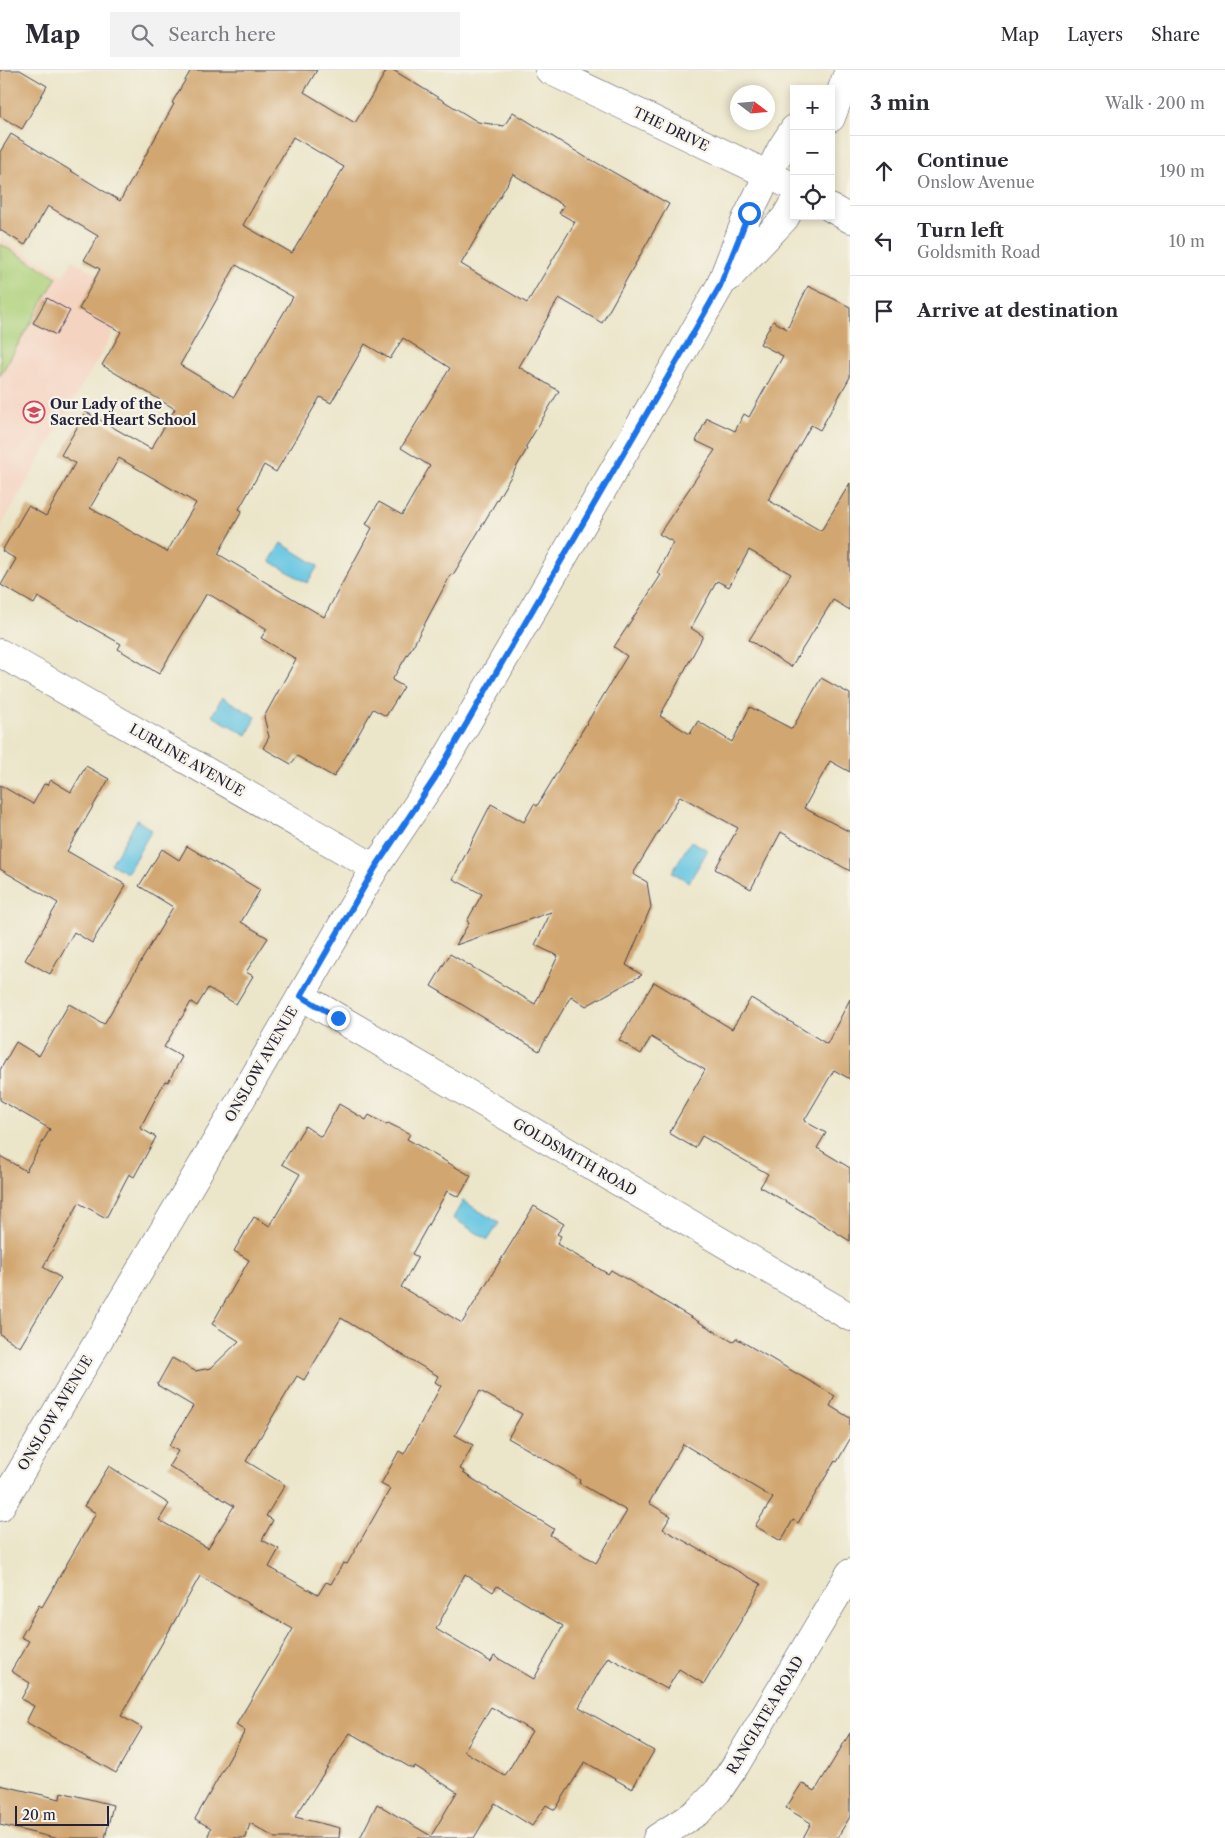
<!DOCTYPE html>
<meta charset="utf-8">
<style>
body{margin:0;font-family:"Libre Caslon Text",serif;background:#f2f2f3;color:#2b2b33}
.controls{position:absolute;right:15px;top:15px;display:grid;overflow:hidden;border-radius:0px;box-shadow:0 2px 8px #0003}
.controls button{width:45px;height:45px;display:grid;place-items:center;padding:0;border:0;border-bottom:1px solid #e1e1e2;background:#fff;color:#2b2b33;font:25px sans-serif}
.compass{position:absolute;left:730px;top:15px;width:45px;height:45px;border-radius:50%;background:#fff;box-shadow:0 2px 8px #0003;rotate:106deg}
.scale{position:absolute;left:15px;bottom:12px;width:94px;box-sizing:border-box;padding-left:5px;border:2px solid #22223b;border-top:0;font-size:14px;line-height:18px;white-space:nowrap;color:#22223b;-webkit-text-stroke:4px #f7f3e8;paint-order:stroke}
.stop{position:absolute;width:15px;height:15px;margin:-11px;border:4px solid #1a73e8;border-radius:50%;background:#fff}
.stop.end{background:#1a73e8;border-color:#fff;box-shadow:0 1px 5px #0008}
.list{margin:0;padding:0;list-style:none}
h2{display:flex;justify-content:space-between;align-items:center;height:65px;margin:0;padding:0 20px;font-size:21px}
h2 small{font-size:16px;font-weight:400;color:#7c7c81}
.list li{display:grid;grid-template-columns:32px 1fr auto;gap:15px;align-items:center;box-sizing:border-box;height:70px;padding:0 20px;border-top:1px solid #e1e1e2}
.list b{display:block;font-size:19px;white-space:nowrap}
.list p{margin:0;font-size:16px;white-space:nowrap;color:#7c7c81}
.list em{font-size:16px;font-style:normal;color:#7c7c81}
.icon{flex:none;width:28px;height:28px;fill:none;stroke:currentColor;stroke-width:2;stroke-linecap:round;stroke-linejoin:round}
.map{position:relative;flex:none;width:850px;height:1768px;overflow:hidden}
header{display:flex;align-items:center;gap:30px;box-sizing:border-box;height:70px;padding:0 25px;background:#fff;border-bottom:1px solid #e1e1e2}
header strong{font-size:24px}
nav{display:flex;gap:28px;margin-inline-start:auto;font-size:18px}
.search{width:350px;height:45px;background:#f2f2f3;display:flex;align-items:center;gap:12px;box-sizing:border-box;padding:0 18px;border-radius:0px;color:#7c7c81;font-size:19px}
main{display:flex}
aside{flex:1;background:#fff}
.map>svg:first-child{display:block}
.built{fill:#f5d3c1}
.green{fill:#acd079;stroke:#67795a}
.water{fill:#64c5e2;stroke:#43748e}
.building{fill:#d1a670;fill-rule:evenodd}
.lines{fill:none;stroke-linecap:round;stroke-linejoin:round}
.minor-casing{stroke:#403f50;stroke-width:29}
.secondary-casing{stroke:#403f50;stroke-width:29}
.minor{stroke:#fff;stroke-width:28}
.secondary{stroke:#fff;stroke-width:28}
.route{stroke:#1a73e8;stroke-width:6}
.labels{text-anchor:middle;stroke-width:4.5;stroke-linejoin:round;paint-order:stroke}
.street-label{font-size:14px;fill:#22223b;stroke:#f7f3e8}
.poi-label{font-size:14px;font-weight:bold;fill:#22223b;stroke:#f7f3e8;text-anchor:start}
</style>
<header>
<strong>Map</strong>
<div class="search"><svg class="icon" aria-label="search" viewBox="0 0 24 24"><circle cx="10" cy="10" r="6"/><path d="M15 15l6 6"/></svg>Search here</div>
<nav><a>Map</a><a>Layers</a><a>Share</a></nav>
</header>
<main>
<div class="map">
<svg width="850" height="1768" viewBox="0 0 850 1768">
<rect width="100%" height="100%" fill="#f7f3e8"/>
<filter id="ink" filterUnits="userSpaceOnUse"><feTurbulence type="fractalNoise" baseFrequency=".02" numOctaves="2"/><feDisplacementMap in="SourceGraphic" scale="10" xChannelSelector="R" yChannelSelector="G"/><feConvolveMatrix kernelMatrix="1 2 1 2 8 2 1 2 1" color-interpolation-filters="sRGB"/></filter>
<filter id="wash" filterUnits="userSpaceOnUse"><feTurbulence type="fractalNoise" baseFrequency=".0096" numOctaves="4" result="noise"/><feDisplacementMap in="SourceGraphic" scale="20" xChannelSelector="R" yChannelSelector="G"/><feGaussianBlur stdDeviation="1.12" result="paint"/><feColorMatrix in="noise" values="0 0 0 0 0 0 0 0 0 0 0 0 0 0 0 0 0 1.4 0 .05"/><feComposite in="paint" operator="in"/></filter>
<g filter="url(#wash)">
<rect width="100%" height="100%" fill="#ebe5c9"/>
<polygon class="built" points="0,168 63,205 73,190 134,226 0,458"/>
<polygon class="green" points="0,174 57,207 0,306"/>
<g class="water">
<polygon points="281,473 318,496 307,513 270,491"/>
<polygon points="222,627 256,647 247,665 212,646"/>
<polygon points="137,750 152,760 127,803 111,794"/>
<polygon points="691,771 708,780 689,812 672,802"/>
<polygon points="463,1131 499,1153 488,1170 453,1148"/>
</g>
<g id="blocks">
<g class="building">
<polygon points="0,0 20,0 47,16 22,59 0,46"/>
<path d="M191 0H317L304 22 355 53 387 0H393L478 52 504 56 513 42 590 90V89L669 134 602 253 559 228 519 297 559 321 525 378 527 379 453 505 451 504 414 574 392 610 404 617 386 646 373 639 334 707 297 686 291 694 263 678 269 667 264 647 296 589 261 568 267 559 207 523 159 604 118 579 121 574 38 527 34 534 1 515 16 489 2 481 28 436 46 446 75 393 61 385 86 342 151 379 175 339 102 295 121 262 79 239 100 199 84 190 98 166 48 136 25 175 0 160V82L11 64 120 131 174 34 172 33ZM293 67 344 97 292 183 243 155ZM513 104 564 136 559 143 575 152 527 233 461 194ZM236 195 293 227 234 327 180 295ZM403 268 450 298 401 378 430 396 402 445 379 432 366 454 372 458 324 547 218 484 242 441 239 439 264 395 276 402 320 327 331 333 365 274 390 289ZM119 388 196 433 167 482 90 438Z"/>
<polygon points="808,216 850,237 850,307 820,360 811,355 768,430 821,461 850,413 850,540 833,530 791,597 749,570 791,504 749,480 729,517 717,511 691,558 703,566 660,646 690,664 698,651 732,672 750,637 792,659 821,608 850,624 850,702 830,691 804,738 850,762 850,801 781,762 751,819 715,799 738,758 680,726 633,804 647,812 651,837 626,895 642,905 586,936 571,926 539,981 431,916 450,884 535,934 558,886 535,875 551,842 456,875 469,853 467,851 482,824 453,809 491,734 524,752 534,734 537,736 627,586 614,577 661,505 657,503 673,472 659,464 715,380 696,371 707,348 735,361 744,344 749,347 783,286 760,274 773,251 787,259"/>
<polygon points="47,228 70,241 56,265 33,253"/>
<polygon points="86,696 109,709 67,781 126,815 92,873 74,862 50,904 25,890 58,833 0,799 0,715 33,734 44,714 48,715 51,710 71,722"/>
<polygon points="187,776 260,820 241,852 268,868 246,902 253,906 236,934 208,918 197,936 191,932 164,977 182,987 168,1012 165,1011 140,1058 156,1067 134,1107 129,1104 106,1148 79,1133 43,1197 61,1208 20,1277 0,1264 0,1086 26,1101 50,1059 0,1030 0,1000 16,972 39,986 69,934 104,954 173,837 139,816 162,779 179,790"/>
<polygon points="654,912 732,959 751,928 827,974 850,929 850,1009 834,1000 804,1051 826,1063 817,1078 850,1098 850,1171 792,1135 760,1117 768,1104 702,1066 695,1078 669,1063 705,1000 651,967 641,984 619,970"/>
<path d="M339 1034 366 1050 369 1045 387 1055 388 1053 410 1064 407 1069 471 1106 459 1127 447 1121 412 1184 418 1187 401 1217 462 1253 534 1136 564 1154 557 1164 561 1166 557 1174 608 1204 611 1200 733 1272 736 1268 835 1326 830 1336 850 1348V1369L837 1392 835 1391 798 1453 793 1450 781 1471 755 1456 773 1428 683 1374 649 1433 671 1446 663 1459 761 1514 749 1537 704 1614 679 1599 667 1619 608 1587 579 1637 654 1681 632 1719 585 1692 555 1740 546 1735 532 1756 495 1733 474 1768H360L377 1734 431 1766 457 1722 415 1696 413 1699 350 1663 295 1747 340 1758 339 1768H275L250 1753 246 1768H207L211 1758 195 1749 245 1661 236 1655 293 1559 200 1506 121 1646 142 1658 116 1703 26 1652 34 1636 21 1629 30 1613 11 1601 29 1571 21 1567 39 1535 42 1537 96 1443 84 1436 109 1396 169 1434 159 1450 208 1478 234 1436 169 1396 178 1381 169 1376 193 1336 157 1315 172 1288 195 1301 211 1298 239 1271 212 1254 249 1190 234 1181 254 1147 270 1156 300 1104 282 1094 305 1056 321 1067ZM341 1248 438 1306 435 1312 441 1316 404 1384 399 1381 381 1414 390 1419 347 1494 343 1493 331 1514 326 1512 318 1525 269 1497 279 1479 262 1470 273 1450 266 1446 285 1415 246 1391 297 1306 304 1310ZM480 1321 522 1344 508 1368 564 1400 580 1410 579 1413 627 1441 596 1493 550 1465 554 1459 463 1403 464 1401 460 1399 473 1375 455 1365ZM465 1504 493 1522 497 1516 563 1556 534 1609 494 1586 491 1592 436 1559ZM491 1637 532 1661 505 1706 464 1681Z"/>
<polygon points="850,1663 850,1747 837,1768 803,1768 811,1753 786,1738 802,1713 815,1721"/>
<polygon points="0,1715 60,1729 61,1722 113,1735 105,1768 55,1768 0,1755"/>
</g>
</g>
</g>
<g filter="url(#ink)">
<use href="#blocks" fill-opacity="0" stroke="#403f50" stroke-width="1"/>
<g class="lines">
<g class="minor-casing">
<g id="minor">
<polyline points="831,48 849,0"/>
<polyline points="728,208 785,148 794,132"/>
<polyline points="0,583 375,798"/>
<polyline points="301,926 850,1247"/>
<polyline points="0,1437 249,1016 375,798 435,708 683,281 720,216 746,149 781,79 794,59"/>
<polyline points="657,1768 699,1741 718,1721 735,1696 850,1503"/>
</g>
</g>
<g class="secondary-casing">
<g id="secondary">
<polyline points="549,0 794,117"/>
<polyline points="831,138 850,149"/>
</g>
</g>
<use href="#minor" class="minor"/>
<use href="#secondary" class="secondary"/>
</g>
</g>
<g class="lines" filter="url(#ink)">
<polyline class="route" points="338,948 301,926 375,798 435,708 683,281 720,216 749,143"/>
</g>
<defs>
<g id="school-ring" transform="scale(1.125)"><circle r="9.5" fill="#f7f3e8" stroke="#d1495b" stroke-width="1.5"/><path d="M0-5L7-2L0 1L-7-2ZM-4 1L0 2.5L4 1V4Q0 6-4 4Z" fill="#d1495b"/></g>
</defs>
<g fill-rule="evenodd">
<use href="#school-ring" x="34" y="342"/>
</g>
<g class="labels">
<g class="street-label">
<text transform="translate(671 59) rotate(26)" y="5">THE DRIVE</text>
<text transform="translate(187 690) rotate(30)" y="5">LURLINE AVENUE</text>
<text transform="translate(261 994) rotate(-60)" y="5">ONSLOW AVENUE</text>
<text transform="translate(575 1087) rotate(30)" y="5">GOLDSMITH ROAD</text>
<text transform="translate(55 1343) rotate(-59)" y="5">ONSLOW AVENUE</text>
<text transform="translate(765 1645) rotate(-59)" y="5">RANGIATEA ROAD</text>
</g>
<g class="poi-label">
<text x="50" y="339">Our Lady of the<tspan x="50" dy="16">Sacred Heart School</tspan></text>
</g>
</g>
</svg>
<div class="controls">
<button>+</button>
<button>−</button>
<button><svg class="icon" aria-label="locate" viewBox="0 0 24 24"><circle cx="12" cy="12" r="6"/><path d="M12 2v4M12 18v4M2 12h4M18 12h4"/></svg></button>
</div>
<svg class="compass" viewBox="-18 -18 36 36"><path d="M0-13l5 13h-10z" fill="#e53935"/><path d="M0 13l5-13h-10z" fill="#7c7c81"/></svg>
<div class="scale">20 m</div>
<div class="stop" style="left:749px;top:143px"></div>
<div class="stop end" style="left:338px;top:948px"></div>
</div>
<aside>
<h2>3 min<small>Walk · 200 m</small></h2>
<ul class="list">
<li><svg class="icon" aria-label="ahead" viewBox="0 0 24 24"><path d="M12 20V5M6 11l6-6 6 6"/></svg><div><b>Continue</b><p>Onslow Avenue</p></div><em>190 m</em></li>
<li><svg class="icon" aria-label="left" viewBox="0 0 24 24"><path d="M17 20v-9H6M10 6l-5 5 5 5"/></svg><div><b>Turn left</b><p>Goldsmith Road</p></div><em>10 m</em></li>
<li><svg class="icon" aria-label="arrive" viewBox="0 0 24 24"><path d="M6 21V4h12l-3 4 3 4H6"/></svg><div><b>Arrive at destination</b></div></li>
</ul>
</aside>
</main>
